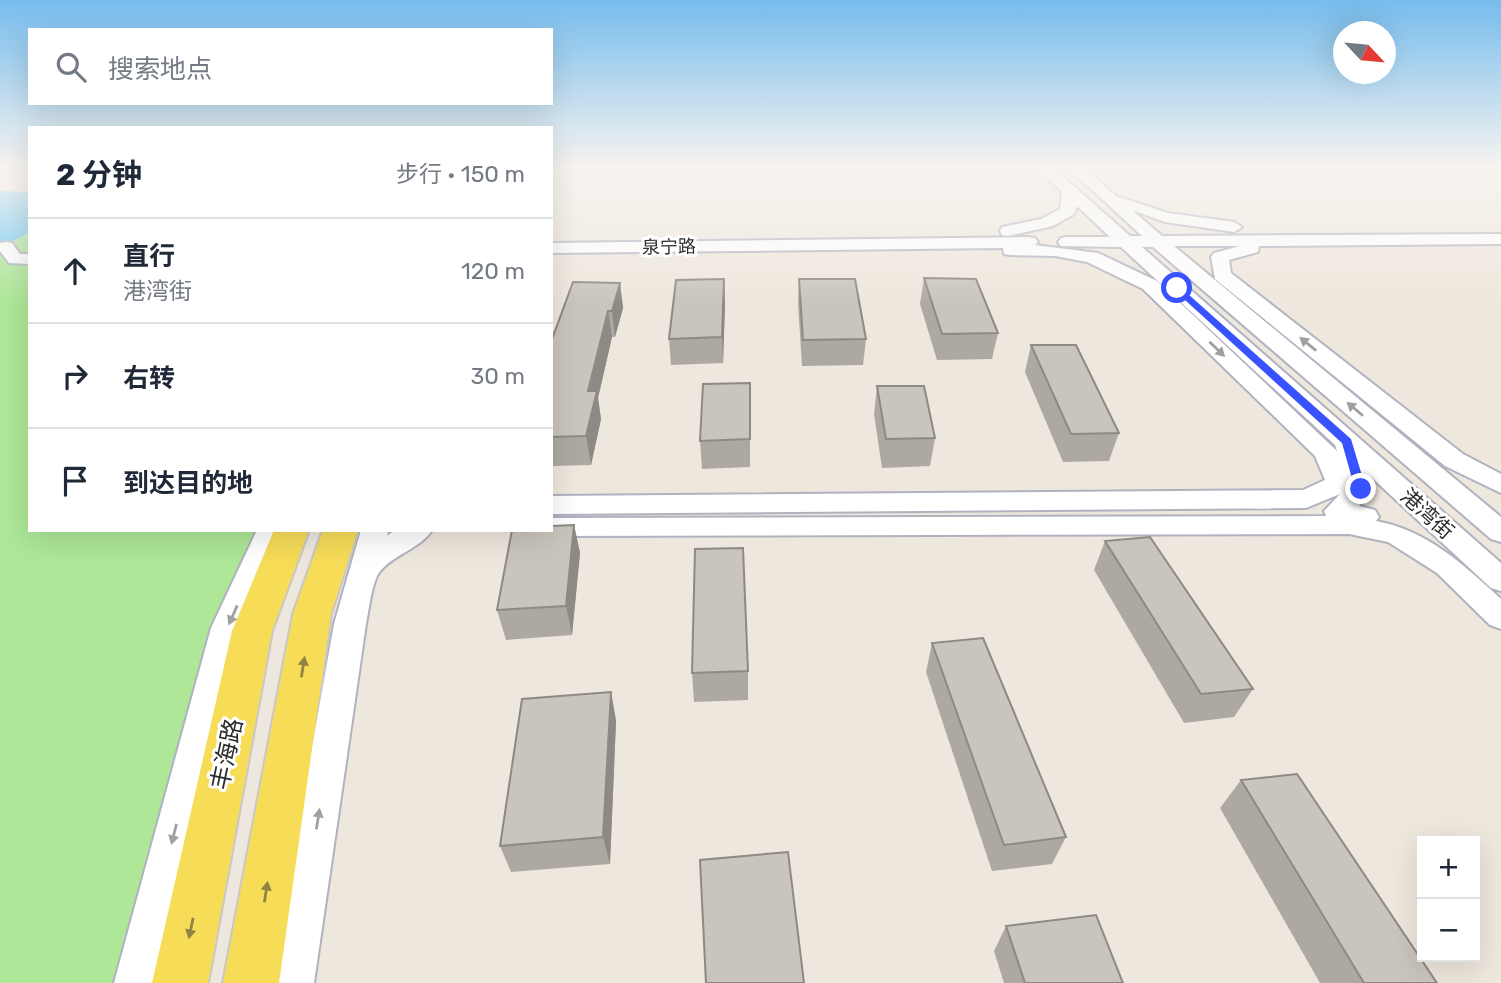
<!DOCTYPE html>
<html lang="zh">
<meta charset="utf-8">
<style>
body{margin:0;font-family:Rubik,"Noto Sans SC",sans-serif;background:#f2f2f3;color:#1f2937}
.controls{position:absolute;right:21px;bottom:21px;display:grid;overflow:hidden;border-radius:0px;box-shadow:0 7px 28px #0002}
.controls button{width:63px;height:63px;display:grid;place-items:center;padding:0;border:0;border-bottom:2px solid #e0e1e3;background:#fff;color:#1f2937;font:35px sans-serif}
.compass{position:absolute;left:1333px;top:21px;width:63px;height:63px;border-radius:50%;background:#fff;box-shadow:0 7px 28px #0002;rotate:116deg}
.stop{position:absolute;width:21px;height:21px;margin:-16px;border:5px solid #3952ff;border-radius:50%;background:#fff}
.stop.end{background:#3952ff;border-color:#fff;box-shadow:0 2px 7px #0008}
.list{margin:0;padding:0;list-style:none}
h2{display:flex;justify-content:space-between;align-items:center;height:91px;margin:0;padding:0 28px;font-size:30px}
h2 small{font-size:23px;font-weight:400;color:#747a83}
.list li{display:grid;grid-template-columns:46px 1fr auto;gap:21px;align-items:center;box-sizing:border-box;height:105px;padding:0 28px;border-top:2px solid #e0e1e3}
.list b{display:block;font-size:26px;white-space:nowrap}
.list p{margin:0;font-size:23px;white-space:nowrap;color:#747a83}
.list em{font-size:23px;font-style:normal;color:#747a83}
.icon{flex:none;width:38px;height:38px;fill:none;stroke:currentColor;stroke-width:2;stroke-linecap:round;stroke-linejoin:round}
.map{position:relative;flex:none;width:1501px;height:983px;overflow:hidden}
.search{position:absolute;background:#fff;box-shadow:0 7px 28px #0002;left:28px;top:28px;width:525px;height:77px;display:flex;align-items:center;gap:18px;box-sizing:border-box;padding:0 24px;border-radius:0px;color:#747a83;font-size:26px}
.panel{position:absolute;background:#fff;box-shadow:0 7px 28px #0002;left:28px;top:126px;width:525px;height:406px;border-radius:0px}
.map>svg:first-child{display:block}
.green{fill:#ade797}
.water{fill:#6bc8f4}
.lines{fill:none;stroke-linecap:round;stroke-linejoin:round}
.minor-casing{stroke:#b1b2c0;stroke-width:4}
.major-casing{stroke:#c8c8c8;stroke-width:4}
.minor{fill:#fff;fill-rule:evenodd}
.major{fill:#f7dc58;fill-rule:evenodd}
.wall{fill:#ada9a2}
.shaded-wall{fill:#8d8984}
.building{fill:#c9c4bc;stroke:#8d8984;stroke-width:2}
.oneway{fill:#a0a0a0}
.oneway2{fill:#918442}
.route{fill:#3952ff}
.labels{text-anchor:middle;stroke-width:6;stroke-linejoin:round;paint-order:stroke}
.far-street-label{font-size:18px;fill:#2b2b2b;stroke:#fff}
.street-label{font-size:21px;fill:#2b2b2b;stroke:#fff}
.near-street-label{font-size:24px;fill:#2b2b2b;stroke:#fff}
</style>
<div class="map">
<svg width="1501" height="983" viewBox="0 0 1501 983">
<rect width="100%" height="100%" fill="#eee7dd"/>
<polygon class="green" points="30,232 30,530 271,530 136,983 0,983 0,248"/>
<polygon class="water" points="0,191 30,192 30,232 0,248"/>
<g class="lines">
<g class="minor-casing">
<g id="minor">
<path d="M1035 166H1051L1130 236H1142L1066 166H1082L1116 196 1168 213 1234 222 1242 227 1234 232 1165 222 1132 210 1162 236 1501 234V244L1259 246 1258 252 1229 260 1231 273 1463 454 1501 474V493L1445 466 1215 279 1211 257 1214 253 1240 246H1174L1501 517V542L1491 539 1153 247H1142L1501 563V591L1491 588 1370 476 1374 490 1359 506 1375 510 1379 517 1376 521C1427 530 1464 565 1501 599V629L1490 625 1437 573 1388 542 1349 534 551 536 541 534 539 530H551V518L1326 516 1324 511 1340 494 1306 508 551 514V496L1303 490 1325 480 1315 456 1143 289 1087 262 1055 256 1010 255 1004 254 1003 248 551 253V243L1029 237 1035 238 1038 242 1035 245 1098 253 1157 281 1337 451 1335 445 1121 247 1061 246 1058 242 1061 238 1067 237H1110L1077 206 1074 214 1053 226 1008 236 1002 235 1000 231 1002 227 1041 219 1060 209 1062 192Z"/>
<polygon points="6,242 12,243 20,254 30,254 30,264 9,263 0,251 0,243"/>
<polygon points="257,530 285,530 243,628 158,983 114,983 211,628"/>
<path d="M361 530H389L387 536 395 530H432C421 549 388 556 377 576 371 589 369 609 366 624L314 983H270L334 624Z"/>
</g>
</g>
<g class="major-casing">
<g id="major">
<polygon points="274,530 309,530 272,631 208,983 152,983 232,631"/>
<polygon points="323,530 358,530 331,614 279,983 223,983 293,614"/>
</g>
</g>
<use href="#minor" class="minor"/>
<use href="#major" class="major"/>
</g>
<g class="wall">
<polygon points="924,278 998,333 992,359 937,360 920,304"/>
<polygon points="724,279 725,304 723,363 671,365 669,339"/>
<polygon points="799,279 866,339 863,365 802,366 798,304"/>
<polygon points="620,283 623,308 615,337 612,337 598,398 601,419 591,465 551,466 551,342"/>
<polygon points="1031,345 1119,433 1109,461 1063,462 1025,372"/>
<polygon points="750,383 750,467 702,469 700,441"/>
<polygon points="877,386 935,438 930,466 882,468 874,414"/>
<polygon points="574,525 580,553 572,635 506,640 497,610"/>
<polygon points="1105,541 1253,689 1234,717 1184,723 1094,570"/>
<polygon points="932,643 1066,837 1052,864 992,871 926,672"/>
<polygon points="748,671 748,700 694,702 692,673"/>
<polygon points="611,692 616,721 610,864 511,872 500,846"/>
<polygon points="1241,780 1437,983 1320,983 1220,808"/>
<polygon points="1006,926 1123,983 1004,983 994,951"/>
</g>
<g class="shaded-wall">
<polygon points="724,279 725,304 723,363 722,337"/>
<polygon points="620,283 623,308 615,337 612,311"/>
<polygon points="608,311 612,337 598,398 601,419 591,465 586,436 588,391"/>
<polygon points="574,525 580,553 572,635 566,606"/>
<polygon points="611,692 616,721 610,864 603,837"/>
</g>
<g class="building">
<polygon points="924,278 976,279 998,333 942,334"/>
<polygon points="724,279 722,337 669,339 676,280"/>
<polygon points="799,279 855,279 866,339 803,340"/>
<polygon points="573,282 620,283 612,311 608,311 588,391 597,391 586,436 551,437 551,342"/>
<polygon points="1031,345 1076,345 1119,433 1071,434"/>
<polygon points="750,383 750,439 700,441 703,384"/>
<polygon points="877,386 924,386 935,438 886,439"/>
<polygon points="574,525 566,606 497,610 512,530 551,530 551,526"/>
<polygon points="1150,537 1253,689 1201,694 1105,541"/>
<polygon points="743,548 748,671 692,673 695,549"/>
<polygon points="983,638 1066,837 1004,845 932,643"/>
<polygon points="611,692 603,837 500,846 522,699"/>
<polygon points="1297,774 1437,983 1364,983 1241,780"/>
<polygon points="788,852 804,983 706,983 700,860"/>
<polygon points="1096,915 1123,983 1025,983 1006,926"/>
</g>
<defs><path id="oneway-solid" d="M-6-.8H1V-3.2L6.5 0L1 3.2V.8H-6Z" transform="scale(1.75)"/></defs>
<g class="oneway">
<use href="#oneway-solid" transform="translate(1308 344) rotate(-141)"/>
<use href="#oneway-solid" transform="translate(1217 349) rotate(44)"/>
<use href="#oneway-solid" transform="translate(1355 409) rotate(-140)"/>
<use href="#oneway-solid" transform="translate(233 615) rotate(114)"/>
<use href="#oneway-solid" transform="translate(318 819) rotate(-81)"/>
<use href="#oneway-solid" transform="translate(174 834) rotate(104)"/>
</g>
<g class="oneway2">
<use href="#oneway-solid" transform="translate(303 667) rotate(-81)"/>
<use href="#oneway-solid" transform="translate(266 892) rotate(-81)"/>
<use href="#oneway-solid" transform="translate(191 928) rotate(102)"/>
</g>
<linearGradient id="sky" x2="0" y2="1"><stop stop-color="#76bced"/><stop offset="0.55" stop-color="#f7f4f0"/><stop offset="1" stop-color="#f7f4f0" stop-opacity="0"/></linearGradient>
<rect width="1501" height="304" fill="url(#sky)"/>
<polygon class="route" points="1174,286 1179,286 1351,439 1366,489 1365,492 1355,489 1342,443 1174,290"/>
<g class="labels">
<g class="far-street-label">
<text transform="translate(669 247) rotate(-1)" y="6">泉宁路</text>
</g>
<g class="street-label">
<text transform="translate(1427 514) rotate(42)" y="7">港湾街</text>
</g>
<g class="near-street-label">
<text transform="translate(227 754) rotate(-78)" y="8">丰海路</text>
</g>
</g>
</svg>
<div class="controls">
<button>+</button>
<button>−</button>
</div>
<svg class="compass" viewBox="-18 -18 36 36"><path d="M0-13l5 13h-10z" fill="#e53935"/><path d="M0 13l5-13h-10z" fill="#747a83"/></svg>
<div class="stop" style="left:1177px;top:288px"></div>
<div class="stop end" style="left:1361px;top:489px"></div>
<div class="search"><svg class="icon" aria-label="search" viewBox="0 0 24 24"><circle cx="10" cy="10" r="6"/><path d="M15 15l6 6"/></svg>搜索地点</div>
<section class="panel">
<h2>2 分钟<small>步行 · 150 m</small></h2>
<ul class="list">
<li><svg class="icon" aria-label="ahead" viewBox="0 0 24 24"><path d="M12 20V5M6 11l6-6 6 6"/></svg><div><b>直行</b><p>港湾街</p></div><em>120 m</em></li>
<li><svg class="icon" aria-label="right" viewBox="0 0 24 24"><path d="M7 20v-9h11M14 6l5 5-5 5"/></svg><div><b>右转</b></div><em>30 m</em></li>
<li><svg class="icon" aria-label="arrive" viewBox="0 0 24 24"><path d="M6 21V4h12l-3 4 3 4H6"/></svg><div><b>到达目的地</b></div></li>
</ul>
</section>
</div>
